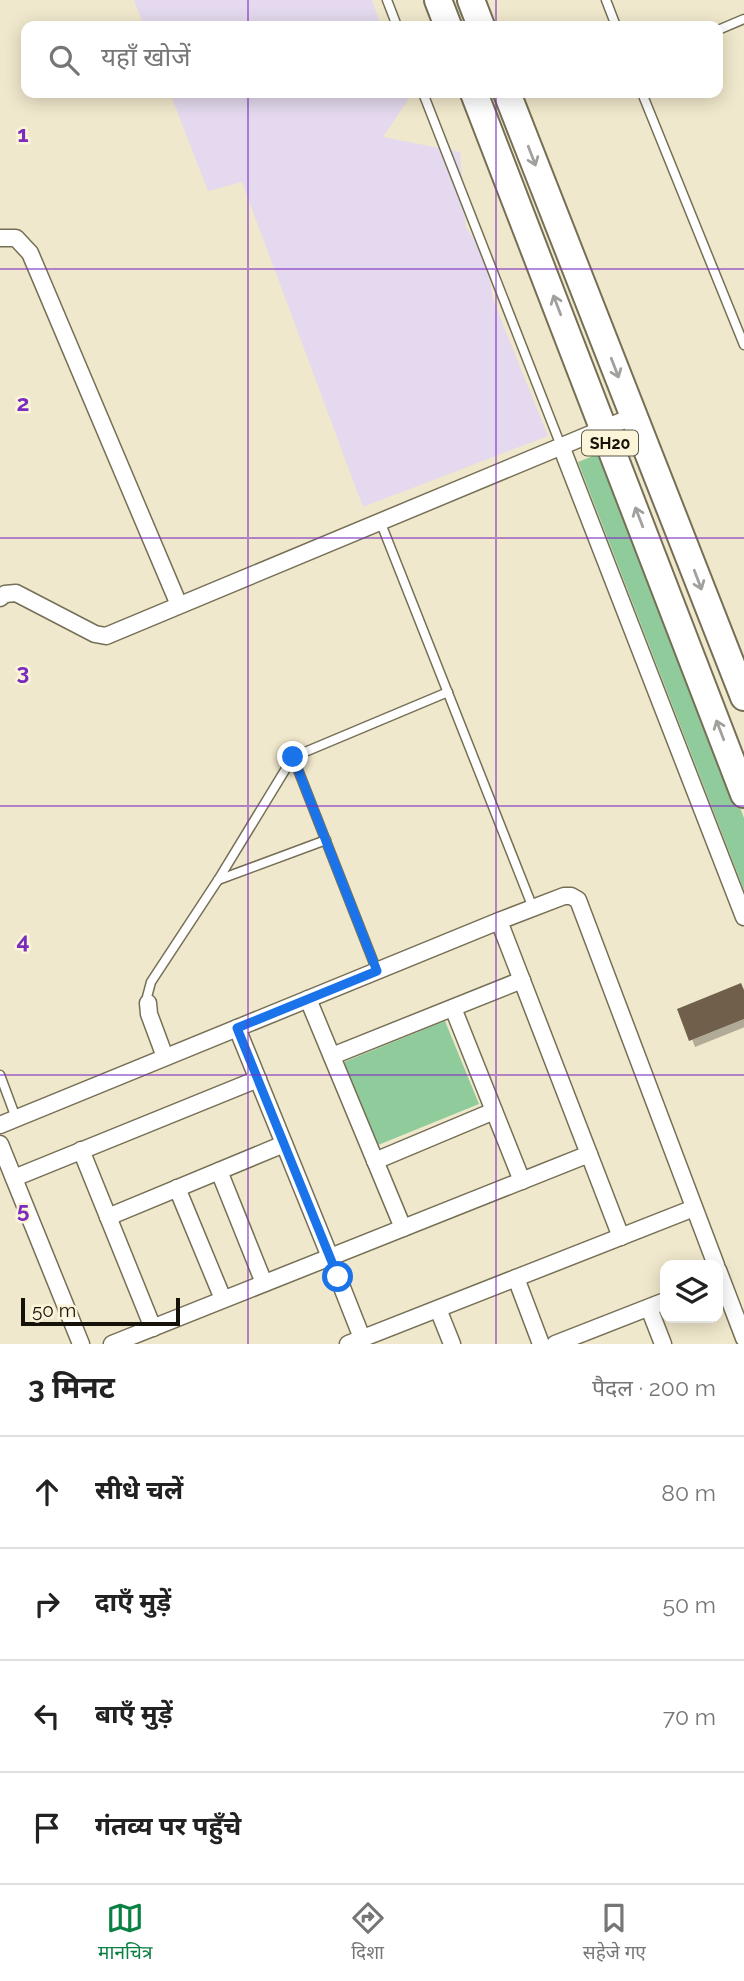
<!DOCTYPE html>
<html lang="hi">
<meta charset="utf-8">
<style>
body{margin:0;font-family:Raleway,"Noto Sans Devanagari",sans-serif;background:#f2f2f2;color:#222}
.controls{position:absolute;right:21px;bottom:21px;display:grid;overflow:hidden;border-radius:14px;box-shadow:0 4px 18px #0003}
.controls button{width:63px;height:63px;display:grid;place-items:center;padding:0;border:0;border-bottom:2px solid #e0e0e0;background:#fff;color:#222;font:35px sans-serif}
.scale{position:absolute;left:21px;bottom:18px;width:159px;box-sizing:border-box;padding-left:7px;border:4px solid #151209;border-top:0;font-size:19px;line-height:24px;white-space:nowrap;color:#151209;-webkit-text-stroke:5px #fdf5d9;paint-order:stroke}
.stop{position:absolute;width:21px;height:21px;margin:-16px;border:5px solid #1a73e8;border-radius:50%;background:#fff}
.stop.end{background:#1a73e8;border-color:#fff;box-shadow:0 2px 7px #0008}
.list{margin:0;padding:0;list-style:none}
h2{display:flex;justify-content:space-between;align-items:center;height:91px;margin:0;padding:0 28px;font-size:30px}
h2 small{font-size:23px;font-weight:400;color:#767676}
.list li{display:grid;grid-template-columns:46px 1fr auto;gap:21px;align-items:center;box-sizing:border-box;height:112px;padding:0 28px;border-top:2px solid #e0e0e0}
.list b{display:block;font-size:26px;white-space:nowrap}
.list em{font-size:23px;font-style:normal;color:#767676}
.icon{flex:none;width:38px;height:38px;fill:none;stroke:currentColor;stroke-width:2;stroke-linecap:round;stroke-linejoin:round}
.map{position:relative;flex:none;width:744px;height:1344px;overflow:hidden}
.search{position:absolute;background:#fff;box-shadow:0 4px 18px #0003;left:21px;right:21px;top:21px;height:77px;display:flex;align-items:center;gap:18px;box-sizing:border-box;padding:0 24px;border-radius:14px;color:#767676;font-size:26px}
.sheet{height:539px;background:#fff}
nav{display:flex;justify-content:space-around;align-items:center;box-sizing:border-box;height:98px;border-top:2px solid #e0e0e0;background:#fff;font-size:19px;color:#767676}
nav a{display:grid;justify-items:center;gap:4px}
nav .on{color:#0b8043}
.map>svg:first-child{display:block}
.education{fill:#e4d9ee}
.green{fill:#90cb9c}
.building{fill:#6f614b;filter:url(#shadow)}
.lines{fill:none;stroke-linecap:round;stroke-linejoin:round}
.service-casing{stroke:#756f56;stroke-width:11}
.minor-casing{stroke:#756f56;stroke-width:19}
.primary-casing{stroke:#756f56;stroke-width:30}
.service{stroke:#fff;stroke-width:8}
.minor{stroke:#fff;stroke-width:16}
.primary{stroke:#fff;stroke-width:26}
.oneway{stroke:#a1a09d}
.route{stroke:#1a73e8;stroke-width:9}
.grid{fill:none;stroke:#7b2cbf;stroke-width:2;stroke-opacity:0.55}
.labels{text-anchor:middle;stroke-width:5;stroke-linejoin:round;paint-order:stroke}
.shield{fill:#fdf5d9;stroke:#5b5647;stroke-width:2}
.shield-label{font-size:16px;font-weight:bold;fill:#151209}
.grid-label{font-size:23px;text-anchor:middle;font-weight:bold;fill:#7b2cbf;stroke:#fdf5d9;stroke-width:5;stroke-linejoin:round;paint-order:stroke}
</style>
<div class="map">
<svg width="744" height="1344" viewBox="0 0 744 1344">
<defs>
<filter id="shadow"><feDropShadow dx="6" dy="6" stdDeviation="0" flood-color="#0004"/></filter>
</defs>
<rect width="100%" height="100%" fill="#f0e8cc"/>
<g class="education">
<polygon points="134,0 372,0 381,26 144,26"/>
<polygon points="170,93 406,93 408,100 383,137 460,152 466,228 486,254 493,300 548,436 363,507 242,182 208,191"/>
</g>
<g class="green">
<polygon points="603,452 744,818 744,890 578,462"/>
<polygon points="445,1021 479,1104 378,1145 344,1062"/>
</g>
<polygon class="building" points="741,983 744,990 744,1019 689,1041 677,1009"/>
<g class="lines">
<g class="service-casing">
<g id="service">
<polyline points="387,0 397,26"/>
<polyline points="606,0 616,26"/>
<polyline points="718,30 744,19"/>
<polyline points="423,93 561,446"/>
<polyline points="642,93 744,345"/>
<polyline points="380,521 533,908"/>
<polyline points="293,757 377,971"/>
<polyline points="218,880 326,840"/>
<polyline points="148,1003 147,997 151,982 218,880 293,757 448,692"/>
<polyline points="0,1075 16,1118"/>
</g>
</g>
<g class="minor-casing">
<g id="minor">
<polyline points="0,238 16,238 30,253 179,605"/>
<polyline points="561,446 744,917"/>
<polyline points="0,598 5,594 16,593 95,634 106,636 634,416"/>
<polyline points="499,921 621,1237"/>
<polyline points="308,999 403,1228"/>
<polyline points="148,1003 149,1014 165,1057"/>
<polyline points="453,1008 522,1181"/>
<polyline points="237,1028 330,1257 362,1338"/>
<polyline points="332,1056 522,980"/>
<polyline points="0,1125 499,921 564,896 571,896 578,900 716,1265"/>
<polyline points="0,1144 81,1344"/>
<polyline points="81,1150 153,1328"/>
<polyline points="375,1161 494,1111"/>
<polyline points="219,1171 264,1283"/>
<polyline points="14,1178 258,1079"/>
<polyline points="177,1188 223,1299"/>
<polyline points="108,1217 284,1144"/>
<polyline points="718,1270 744,1338"/>
<polyline points="516,1278 541,1344"/>
<polyline points="649,1308 663,1344"/>
<polyline points="438,1309 452,1344"/>
<polyline points="112,1344 589,1154"/>
<polyline points="348,1344 694,1208"/>
<polyline points="555,1344 665,1301"/>
</g>
</g>
<g class="primary-casing">
<g id="primary">
<polyline points="438,0 448,26"/>
<polyline points="471,0 481,26"/>
<polyline points="474,93 744,794"/>
<polyline points="507,93 744,697"/>
</g>
</g>
<use href="#service" class="service"/>
<use href="#minor" class="minor"/>
<use href="#primary" class="primary"/>
</g>
<defs><path id="oneway-shaft" d="M-6 0H5M1.5-3L5.5 0L1.5 3" fill="none" stroke-width="1.6" stroke-linecap="round" stroke-linejoin="round" transform="scale(1.75)"/></defs>
<g class="oneway">
<use href="#oneway-shaft" transform="translate(532 156) rotate(69)"/>
<use href="#oneway-shaft" transform="translate(557 305) rotate(-111)"/>
<use href="#oneway-shaft" transform="translate(615 368) rotate(69)"/>
<use href="#oneway-shaft" transform="translate(639 517) rotate(-111)"/>
<use href="#oneway-shaft" transform="translate(698 580) rotate(69)"/>
<use href="#oneway-shaft" transform="translate(720 730) rotate(-111)"/>
</g>
<g class="lines">
<polyline class="route" points="293,757 377,971 237,1028 338,1277"/>
</g>
<path class="grid" d="M248 0V26M496 0V26M248 93V1344M496 93V1344M0 269H744M0 538H744M0 806H744M0 1075H744"/>
<g class="labels">
<rect class="shield" x="582" y="430.5" width="56" height="25" rx="5"/>
<g class="shield-label">
<text x="610" y="449">SH20</text>
</g>
</g>
<g class="grid-label">
<text x="23" y="142">1</text>
<text x="23" y="411">2</text>
<text x="23" y="680">3</text>
<text x="23" y="949">4</text>
<text x="23" y="1218">5</text>
</g>
</svg>
<div class="controls">
<button><svg class="icon" aria-label="layers" viewBox="0 0 24 24"><path d="M12 4l9 5-9 5-9-5zM3 14l9 5 9-5"/></svg></button>
</div>
<div class="scale">50 m</div>
<div class="stop" style="left:338px;top:1277px"></div>
<div class="stop end" style="left:293px;top:757px"></div>
<div class="search"><svg class="icon" aria-label="search" viewBox="0 0 24 24"><circle cx="10" cy="10" r="6"/><path d="M15 15l6 6"/></svg>यहाँ खोजें</div>
</div>
<section class="sheet">
<h2>3 मिनट<small>पैदल · 200 m</small></h2>
<ul class="list">
<li><svg class="icon" aria-label="ahead" viewBox="0 0 24 24"><path d="M12 20V5M6 11l6-6 6 6"/></svg><div><b>सीधे चलें</b></div><em>80 m</em></li>
<li><svg class="icon" aria-label="right" viewBox="0 0 24 24"><path d="M7 20v-9h11M14 6l5 5-5 5"/></svg><div><b>दाएँ मुड़ें</b></div><em>50 m</em></li>
<li><svg class="icon" aria-label="left" viewBox="0 0 24 24"><path d="M17 20v-9H6M10 6l-5 5 5 5"/></svg><div><b>बाएँ मुड़ें</b></div><em>70 m</em></li>
<li><svg class="icon" aria-label="arrive" viewBox="0 0 24 24"><path d="M6 21V4h12l-3 4 3 4H6"/></svg><div><b>गंतव्य पर पहुँचे</b></div></li>
</ul>
</section>
<nav>
<a class="on"><svg class="icon" aria-label="map" viewBox="0 0 24 24"><path d="M3 6l6-2 6 2 6-2v14l-6 2-6-2-6 2zM9 4v14M15 6v14"/></svg>मानचित्र</a>
<a><svg class="icon" aria-label="directions" viewBox="0 0 24 24"><path d="M12 3l9 9-9 9-9-9zM9 14v-3h6M13 9l2 2-2 2"/></svg>दिशा</a>
<a><svg class="icon" aria-label="saved" viewBox="0 0 24 24"><path d="M7 4h10v16l-5-4-5 4z"/></svg>सहेजे गए</a>
</nav>
